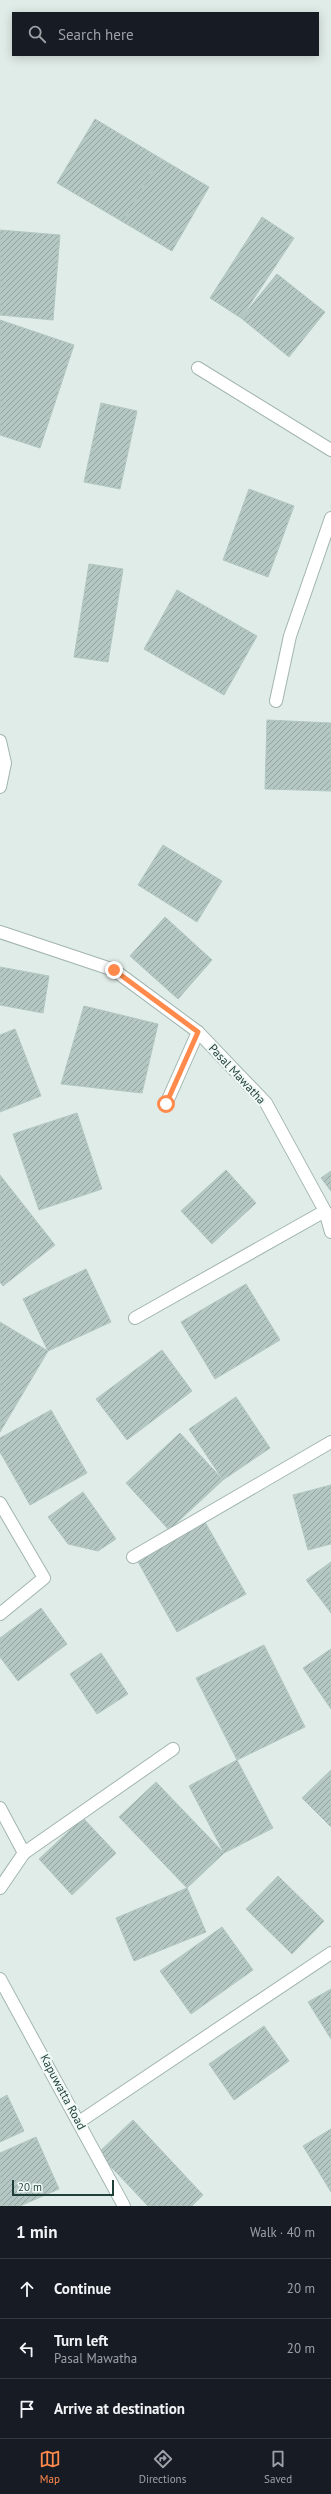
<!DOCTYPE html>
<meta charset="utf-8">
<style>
body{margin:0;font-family:"PT Sans",sans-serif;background:#20242c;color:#f1f3f6}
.scale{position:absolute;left:12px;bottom:10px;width:102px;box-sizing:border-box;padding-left:4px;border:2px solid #1f3f39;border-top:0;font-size:11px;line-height:14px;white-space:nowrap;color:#1f3f39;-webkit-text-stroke:3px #f1f9f6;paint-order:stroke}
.stop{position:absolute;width:12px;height:12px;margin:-9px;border:3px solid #ff8a4b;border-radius:50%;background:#fff}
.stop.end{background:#ff8a4b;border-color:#fff;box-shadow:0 1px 4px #0008}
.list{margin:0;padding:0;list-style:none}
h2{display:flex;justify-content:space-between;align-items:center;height:52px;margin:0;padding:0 16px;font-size:17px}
h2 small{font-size:13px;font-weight:400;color:#9ea1a6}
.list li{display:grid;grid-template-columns:26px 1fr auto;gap:12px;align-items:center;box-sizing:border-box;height:60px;padding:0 16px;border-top:1px solid #363941}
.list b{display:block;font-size:15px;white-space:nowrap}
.list p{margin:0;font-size:13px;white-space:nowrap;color:#9ea1a6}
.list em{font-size:13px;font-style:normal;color:#9ea1a6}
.icon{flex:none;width:22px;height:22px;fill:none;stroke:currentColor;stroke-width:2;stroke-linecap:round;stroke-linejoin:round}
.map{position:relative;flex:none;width:331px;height:2206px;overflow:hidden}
.search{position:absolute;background:#171b24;box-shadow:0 2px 10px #0003;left:12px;right:12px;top:12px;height:44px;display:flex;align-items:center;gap:10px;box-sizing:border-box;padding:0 14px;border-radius:0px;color:#9ea1a6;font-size:15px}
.sheet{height:232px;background:#171b24}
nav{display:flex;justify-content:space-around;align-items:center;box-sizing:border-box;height:56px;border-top:1px solid #363941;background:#171b24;font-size:11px;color:#9ea1a6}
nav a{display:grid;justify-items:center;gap:2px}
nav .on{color:#ff8a4b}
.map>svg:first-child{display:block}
.building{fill:url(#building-hatch);stroke:#b2c7c0}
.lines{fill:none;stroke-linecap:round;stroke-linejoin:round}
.lane-casing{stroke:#a2b5b0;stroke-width:14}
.street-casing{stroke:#a2b5b0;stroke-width:14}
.lane{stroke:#fff;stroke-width:12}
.street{stroke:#fff;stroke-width:12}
.route{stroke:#ff8a4b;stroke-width:5}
.labels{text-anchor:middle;stroke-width:4;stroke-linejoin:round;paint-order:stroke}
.street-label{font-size:12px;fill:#1f3f39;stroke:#f1f9f6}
</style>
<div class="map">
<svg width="331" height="2206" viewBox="0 0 331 2206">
<defs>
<pattern id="building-hatch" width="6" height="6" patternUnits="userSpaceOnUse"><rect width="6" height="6" fill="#b5c7c2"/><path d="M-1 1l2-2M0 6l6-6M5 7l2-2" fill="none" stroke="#93a39f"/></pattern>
</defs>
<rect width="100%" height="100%" fill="#e0ece8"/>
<g class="building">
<polygon points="95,119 160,158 123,222 57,183"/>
<polygon points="160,158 209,187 172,251 123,222"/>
<polygon points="262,217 294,238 241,318 210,298"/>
<polygon points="0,230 60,235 53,320 0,315"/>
<polygon points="277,274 325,312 289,357 241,318"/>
<polygon points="0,320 74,345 40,448 0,435"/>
<polygon points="101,403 137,411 120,489 84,482"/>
<polygon points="249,489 294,506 268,577 223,560"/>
<polygon points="89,564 123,569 108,662 74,657"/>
<polygon points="177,590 257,636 224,695 144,649"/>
<polygon points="267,720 331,723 331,791 265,789"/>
<polygon points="163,845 222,881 197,922 138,885"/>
<polygon points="165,917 212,960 178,999 130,956"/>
<polygon points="0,967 49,976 43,1013 0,1005"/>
<polygon points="84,1006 158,1024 142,1093 61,1084"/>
<polygon points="15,1029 41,1096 0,1112 0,1035"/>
<polygon points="77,1113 102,1189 39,1210 13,1134"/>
<polygon points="226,1170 256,1203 212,1244 181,1211"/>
<polygon points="331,1171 331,1191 321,1178"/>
<polygon points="0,1175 55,1245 3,1286 0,1282"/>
<polygon points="86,1269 111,1322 48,1351 23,1299"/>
<polygon points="246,1284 280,1340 215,1379 181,1322"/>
<polygon points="0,1322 48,1351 0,1432"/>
<polygon points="162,1350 192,1391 127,1440 96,1399"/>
<polygon points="236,1397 270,1448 223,1480 189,1429"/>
<polygon points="51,1410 87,1473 30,1505 0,1452 0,1438"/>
<polygon points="180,1433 223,1480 169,1530 126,1483"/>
<polygon points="331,1485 331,1544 308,1550 293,1495"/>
<polygon points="83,1492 116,1539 98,1551 68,1544 48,1517"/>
<polygon points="205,1522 246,1594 177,1632 137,1560"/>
<polygon points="331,1562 331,1613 306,1580"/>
<polygon points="41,1608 67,1644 18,1681 0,1657 0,1638"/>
<polygon points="264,1645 305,1727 237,1760 196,1678"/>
<polygon points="331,1649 331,1709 303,1668"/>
<polygon points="101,1653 128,1694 97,1714 70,1674"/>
<polygon points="237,1760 273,1828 224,1853 189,1786"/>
<polygon points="331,1770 331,1827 302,1798"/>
<polygon points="156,1782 224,1853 187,1888 119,1817"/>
<polygon points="83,1818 116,1853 72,1895 39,1859"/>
<polygon points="278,1876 324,1921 292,1954 246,1909"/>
<polygon points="187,1888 206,1932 134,1961 116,1918"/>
<polygon points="222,1927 253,1970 191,2014 160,1971"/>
<polygon points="331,1989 331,2039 308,2002"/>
<polygon points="264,2026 289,2061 234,2100 209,2064"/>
<polygon points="7,2095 24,2131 0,2142 0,2099"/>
<polygon points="133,2120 203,2195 192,2206 148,2206 98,2153"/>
<polygon points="331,2129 331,2192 303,2146"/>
<polygon points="36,2137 59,2189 20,2206 0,2206 0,2153"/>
</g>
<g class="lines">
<g class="lane-casing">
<g id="lane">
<polyline points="276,701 290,636 331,518"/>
<polyline points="0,741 5,763 0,787"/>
<polyline points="166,1104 198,1032"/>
<polyline points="135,1318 325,1211"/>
<polyline points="0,1503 44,1578 0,1614"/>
<polyline points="133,1557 331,1442"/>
<polyline points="0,1808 24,1853 0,1888"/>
<polyline points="24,1853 173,1749"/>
<polyline points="79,2122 331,1953"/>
</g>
</g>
<g class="street-casing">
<g id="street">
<polyline points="198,368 331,450"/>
<polyline points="0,932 114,970 198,1032 266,1103 325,1211 331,1232"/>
<polyline points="0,1979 124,2206"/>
</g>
</g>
<use href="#lane" class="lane"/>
<use href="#street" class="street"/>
</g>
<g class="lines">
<polyline class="route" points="114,970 198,1032 166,1104"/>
</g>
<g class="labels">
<g class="street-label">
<text transform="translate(237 1074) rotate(47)" y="4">Pasal Mawatha</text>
<text transform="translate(63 2092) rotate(62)" y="4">Kapuwatta Road</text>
</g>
</g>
</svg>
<div class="scale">20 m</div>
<div class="stop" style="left:166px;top:1104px"></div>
<div class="stop end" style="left:114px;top:970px"></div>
<div class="search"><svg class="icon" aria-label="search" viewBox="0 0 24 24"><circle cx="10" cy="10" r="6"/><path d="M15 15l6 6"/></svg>Search here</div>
</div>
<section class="sheet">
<h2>1 min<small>Walk · 40 m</small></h2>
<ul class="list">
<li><svg class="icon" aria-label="ahead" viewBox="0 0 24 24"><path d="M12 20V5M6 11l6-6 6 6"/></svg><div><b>Continue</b></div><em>20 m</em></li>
<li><svg class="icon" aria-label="left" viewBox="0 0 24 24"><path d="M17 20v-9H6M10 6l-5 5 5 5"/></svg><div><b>Turn left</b><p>Pasal Mawatha</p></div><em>20 m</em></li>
<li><svg class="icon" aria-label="arrive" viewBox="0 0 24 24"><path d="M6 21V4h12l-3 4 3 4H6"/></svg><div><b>Arrive at destination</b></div></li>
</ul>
</section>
<nav>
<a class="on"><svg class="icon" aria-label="map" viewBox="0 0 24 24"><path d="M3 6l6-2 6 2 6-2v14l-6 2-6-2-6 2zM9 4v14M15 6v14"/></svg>Map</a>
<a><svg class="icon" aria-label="directions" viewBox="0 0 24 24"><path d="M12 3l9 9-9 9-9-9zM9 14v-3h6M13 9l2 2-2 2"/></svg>Directions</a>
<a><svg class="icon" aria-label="saved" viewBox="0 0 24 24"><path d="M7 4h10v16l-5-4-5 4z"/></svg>Saved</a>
</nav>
